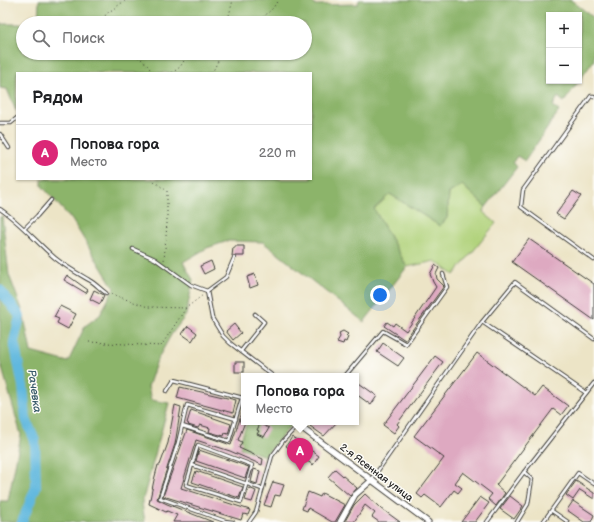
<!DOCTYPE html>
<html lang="ru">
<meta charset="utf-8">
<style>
body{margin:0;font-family:"Balsamiq Sans",sans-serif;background:#f2f2f2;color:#202124}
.controls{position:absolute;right:12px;top:12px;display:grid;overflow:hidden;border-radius:0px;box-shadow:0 1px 3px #0004}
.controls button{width:36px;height:36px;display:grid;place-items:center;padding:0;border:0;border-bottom:1px solid #e0e0e0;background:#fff;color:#202124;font:20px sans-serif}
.you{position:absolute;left:380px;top:295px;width:14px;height:14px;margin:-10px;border:3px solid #fff;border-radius:50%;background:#1a73e8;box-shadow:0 0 0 6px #1a73e833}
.badge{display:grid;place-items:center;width:26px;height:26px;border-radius:50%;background:#db2777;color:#fff;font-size:13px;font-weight:700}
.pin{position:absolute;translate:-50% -33px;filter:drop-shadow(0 1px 2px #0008)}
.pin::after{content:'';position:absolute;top:21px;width:14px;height:12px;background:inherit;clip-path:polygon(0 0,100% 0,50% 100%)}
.popup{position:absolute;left:241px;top:373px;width:118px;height:52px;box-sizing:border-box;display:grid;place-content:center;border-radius:0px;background:#fff;filter:drop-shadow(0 1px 3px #0005);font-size:13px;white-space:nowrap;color:#757577}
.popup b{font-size:15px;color:#202124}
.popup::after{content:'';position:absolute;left:50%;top:100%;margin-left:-8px;border:8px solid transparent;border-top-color:#fff}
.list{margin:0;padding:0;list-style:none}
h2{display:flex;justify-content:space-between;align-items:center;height:52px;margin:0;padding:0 16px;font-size:17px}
h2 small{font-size:13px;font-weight:400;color:#757577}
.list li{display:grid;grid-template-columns:26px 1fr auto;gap:12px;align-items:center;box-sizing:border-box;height:56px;padding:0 16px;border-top:1px solid #e0e0e0}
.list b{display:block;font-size:15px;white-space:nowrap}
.list p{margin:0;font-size:13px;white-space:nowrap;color:#757577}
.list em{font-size:13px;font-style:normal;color:#757577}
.icon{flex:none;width:22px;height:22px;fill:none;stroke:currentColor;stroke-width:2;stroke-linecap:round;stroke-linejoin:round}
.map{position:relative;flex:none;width:594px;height:522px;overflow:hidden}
.search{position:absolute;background:#fff;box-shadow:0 1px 3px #0004;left:16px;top:16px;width:296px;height:44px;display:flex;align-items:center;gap:10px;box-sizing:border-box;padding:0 14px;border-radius:22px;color:#757577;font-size:15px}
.panel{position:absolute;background:#fff;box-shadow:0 1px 3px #0004;left:16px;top:72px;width:296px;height:108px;border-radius:0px}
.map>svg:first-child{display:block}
.green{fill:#b0d27a;stroke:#66774b}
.forest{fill:#8cb46a;stroke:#546843}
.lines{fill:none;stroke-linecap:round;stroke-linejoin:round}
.river{stroke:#61b8de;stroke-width:10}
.building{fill:#dea9c1}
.service-casing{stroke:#3b3a36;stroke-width:4.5}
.minor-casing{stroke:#3b3a36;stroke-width:7}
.path{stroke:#3b3a36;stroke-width:1;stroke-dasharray:1 3;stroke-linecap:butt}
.service{stroke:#fff;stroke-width:2.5}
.minor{stroke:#fff;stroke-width:5}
.labels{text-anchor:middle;stroke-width:3;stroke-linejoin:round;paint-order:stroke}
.street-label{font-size:10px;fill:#1c1c1c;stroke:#fdfcf7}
.water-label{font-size:11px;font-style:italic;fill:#385a6a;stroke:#fdfcf7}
</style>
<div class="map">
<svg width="594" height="522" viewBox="0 0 594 522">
<rect width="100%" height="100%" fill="#fdfcf7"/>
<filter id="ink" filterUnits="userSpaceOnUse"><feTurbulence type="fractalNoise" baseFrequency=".025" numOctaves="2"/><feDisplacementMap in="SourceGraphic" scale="8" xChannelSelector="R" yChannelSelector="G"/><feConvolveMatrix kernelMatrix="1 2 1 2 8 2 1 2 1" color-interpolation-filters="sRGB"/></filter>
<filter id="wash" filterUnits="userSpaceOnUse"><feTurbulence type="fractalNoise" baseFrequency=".012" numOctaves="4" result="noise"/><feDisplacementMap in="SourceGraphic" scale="16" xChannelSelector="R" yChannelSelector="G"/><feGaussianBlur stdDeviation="0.9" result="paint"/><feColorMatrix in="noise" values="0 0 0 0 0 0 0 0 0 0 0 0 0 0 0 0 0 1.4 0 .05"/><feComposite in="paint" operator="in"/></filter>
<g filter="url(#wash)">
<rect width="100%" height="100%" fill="#ece4c6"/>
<polygon class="green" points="462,185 486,207 483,212 496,223 454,275 435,261 407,267 374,209 390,194 440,226 447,218 449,193"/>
<g class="forest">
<polygon points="39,0 310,0 315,5 358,4 359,0 571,0 594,18 594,60 579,81 579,15 549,15 549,81 579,81 564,102 558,97 553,106 559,111 525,161 517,156 513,162 517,167 486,207 462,185 449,193 447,218 440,226 390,194 374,209 407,267 364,322 263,242 228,241 207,248 183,262 193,280 186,315 171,335 157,360 148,387 151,400 169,403 142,503 145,522 0,522 0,501 8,501 21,435 0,361 0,217 2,216 9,275 23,312 31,352 68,362 85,326 100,315 114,288 72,220 42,186 42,179 311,179 311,73 17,73 16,111 7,89 0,88 0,24 23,24 23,53 305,53 305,23 38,23"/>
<polygon points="247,422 292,422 293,423 265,456 238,447"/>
</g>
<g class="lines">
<polyline class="river" points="0,290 20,316 14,342 23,386 26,419 35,441 36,487 22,522"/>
</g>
<g id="blocks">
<g class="building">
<polygon points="573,191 581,196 564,219 556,214"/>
<polygon points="529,239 594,284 594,320 512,262"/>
<polygon points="235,246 244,246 244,256 232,256 233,248 235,248"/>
<polygon points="211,261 214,269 204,274 200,266"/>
<polygon points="435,265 439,268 436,274 437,279 444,286 405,340 384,326 387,322 393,326 395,323 406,331 436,287 433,282 430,274"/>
<polygon points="255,274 258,285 250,288 247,277"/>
<polygon points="67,275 88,290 86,293 64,280"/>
<polygon points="94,290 104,295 100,304 90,299"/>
<polygon points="60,306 76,314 68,329 57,323 59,319 54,317"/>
<polygon points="234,324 241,333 233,340 226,331"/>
<polygon points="188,326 197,333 192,341 182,334"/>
<polygon points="343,331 348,334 346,336 348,337 346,342 344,341 343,344 337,342 340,337 339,333"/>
<polygon points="383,343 404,358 398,366 377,352"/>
<polygon points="477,353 535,396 542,387 568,406 561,415 553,409 496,485 505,493 496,506 488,499 492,494 463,472 455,483 462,488 458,493 454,490 441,507 425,495 422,498 417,494 444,458 414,436"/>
<polygon points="435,356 443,362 397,424 399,426 394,433 383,425"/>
<rect x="235" y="362" width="9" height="10"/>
<polygon points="356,381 377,396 371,405 356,394"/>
<polygon points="180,387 236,400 233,413 177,398"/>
<polygon points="175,405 181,407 175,444 157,499 167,504 213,522 173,522 177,515 167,511 166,512 149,504 154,480 158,465 160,465 168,443"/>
<polygon points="191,410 231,424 228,434 225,433 224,436 209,432 210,428 200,425 198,428 188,425 189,424 187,423"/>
<polygon points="243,410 244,422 245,422 238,440 242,442 239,448 263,459 262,465 230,451 196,440 181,488 250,510 248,515 243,514 241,520 163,496 187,430 231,445"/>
<polygon points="313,422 337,422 324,436 310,426"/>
<polygon points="260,424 269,428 264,437 257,434 259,431 257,430"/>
<polygon points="292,437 319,456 313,465 286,446"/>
<polygon points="199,450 249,467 245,478 196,461"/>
<polygon points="254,469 260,471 257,484 251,482"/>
<polygon points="335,469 357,488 350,496 328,477"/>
<polygon points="196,471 243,487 239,498 192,482"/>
<polygon points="576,481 594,493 594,499 580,490 573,500 566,495"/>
<polygon points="273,482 284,485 280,496 275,495 271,507 264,505"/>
<polygon points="249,488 256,491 252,502 245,500"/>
<polygon points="308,492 320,497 322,493 345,505 335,522 332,522 308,508 307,511 302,509"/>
<polygon points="365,494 378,506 400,522 379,522 372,517 375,513 365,505 354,522 345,521 354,505"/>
<polygon points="510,496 523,506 514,519 500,509"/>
<polygon points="480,497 489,503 475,522 461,522"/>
<polygon points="573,501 594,515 591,522 584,522 567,510"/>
</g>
</g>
</g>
<g filter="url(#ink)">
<use href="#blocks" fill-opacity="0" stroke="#3b3a36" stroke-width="1"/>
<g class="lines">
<g class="service-casing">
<g id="service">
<polyline points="594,96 591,96 523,190 521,207 594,260"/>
<polyline points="0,123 11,123 17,118"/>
<polyline points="0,134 9,148"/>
<path d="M0 209C21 223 36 242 55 258 66 267 77 273 89 280 95 283 100 289 106 293"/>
<polyline points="25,228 37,216 51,200"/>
<polyline points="133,249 155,259 191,285 207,291 226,277 234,258"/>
<polyline points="207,291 212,318 223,336 230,343 273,376"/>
<polyline points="482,322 586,393"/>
<polyline points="241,351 264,322 255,314"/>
<polyline points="345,376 383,331 406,344 447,287 443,274"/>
<polyline points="167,391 174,380 243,398"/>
<polyline points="182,426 229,441 242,398"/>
<polygon points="198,445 252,465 241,502 186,485"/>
<polyline points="192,465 262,489"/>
<polyline points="372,479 482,322 515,282 594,339"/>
<polyline points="552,511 568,522"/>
<polyline points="233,522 225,521 160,498 178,443 187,405 236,419"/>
<polyline points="249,522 256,512 272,456 283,441 301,422"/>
<polyline points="487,522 524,472 594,383"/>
<polyline points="517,522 528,504 532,479 524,472"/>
<polyline points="543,522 578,473 594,484"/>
</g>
</g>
<g class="minor-casing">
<g id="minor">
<polyline points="298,425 428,522"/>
<polyline points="340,522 355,495 372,480"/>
</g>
</g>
<g class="path">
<polyline points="102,23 106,14 126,0"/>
<polyline points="227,23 233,0"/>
<polyline points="257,23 273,8 278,0"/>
<path d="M131 53C140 57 148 64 152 73"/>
<polyline points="172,73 180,67 189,53"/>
<polyline points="212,73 220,57 224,53"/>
<polyline points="151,179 167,191 167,224 164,261"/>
<polyline points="111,294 148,307 186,308 203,295"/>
<polyline points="89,342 161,346 186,308"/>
</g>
<use href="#service" class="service"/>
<use href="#minor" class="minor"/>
</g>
</g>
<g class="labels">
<g class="street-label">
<text transform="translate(377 472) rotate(37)" y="4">2-я Ясенная улица</text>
</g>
<g class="water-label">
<text transform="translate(35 391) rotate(82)" y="4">Рачевка</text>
</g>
</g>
</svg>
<div class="controls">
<button>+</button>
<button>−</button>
</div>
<div class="you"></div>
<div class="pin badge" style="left:300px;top:471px">A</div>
<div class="popup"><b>Попова гора</b>Место</div>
<div class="search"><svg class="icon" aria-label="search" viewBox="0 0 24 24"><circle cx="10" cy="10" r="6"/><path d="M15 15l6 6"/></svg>Поиск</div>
<section class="panel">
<h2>Рядом<small></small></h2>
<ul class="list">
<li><span class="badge">A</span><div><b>Попова гора</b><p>Место</p></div><em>220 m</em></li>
</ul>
</section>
</div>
